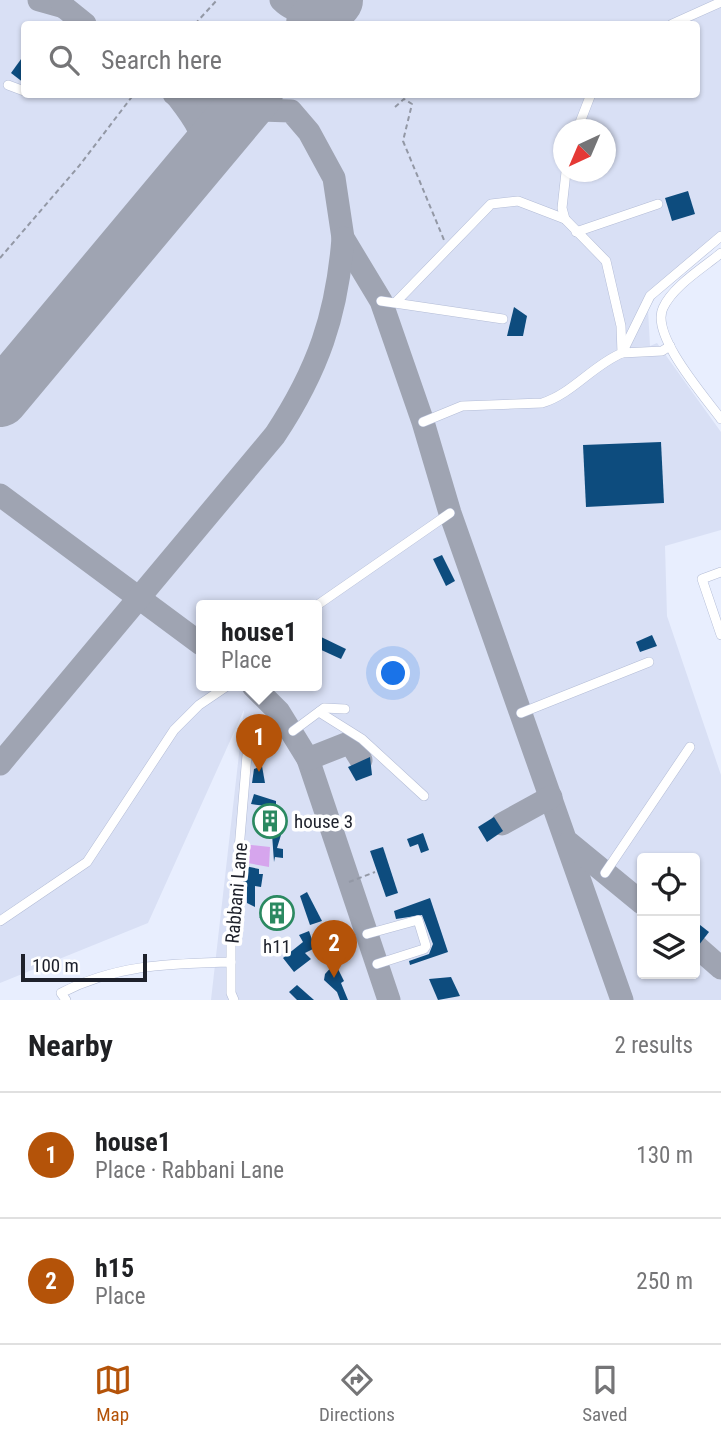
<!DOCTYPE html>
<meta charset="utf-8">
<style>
body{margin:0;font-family:"Roboto Condensed",sans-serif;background:#f6f6f6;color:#202124}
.controls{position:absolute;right:21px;bottom:21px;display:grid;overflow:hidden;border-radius:7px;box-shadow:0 2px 5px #0004}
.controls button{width:63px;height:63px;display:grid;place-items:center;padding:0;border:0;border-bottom:2px solid #e0e0e0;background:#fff;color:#202124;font:35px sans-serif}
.compass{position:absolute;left:553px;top:119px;width:63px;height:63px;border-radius:50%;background:#fff;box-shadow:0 2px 5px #0004;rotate:224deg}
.scale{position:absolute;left:21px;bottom:18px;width:126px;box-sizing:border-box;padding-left:7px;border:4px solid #1e212b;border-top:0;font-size:19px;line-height:24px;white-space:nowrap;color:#1e212b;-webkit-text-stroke:5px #fff;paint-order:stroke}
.you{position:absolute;left:394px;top:674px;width:24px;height:24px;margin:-18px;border:5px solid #fff;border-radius:50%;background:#1a73e8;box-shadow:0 0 0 10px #1a73e833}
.badge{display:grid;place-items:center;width:46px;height:46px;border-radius:50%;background:#b45309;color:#fff;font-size:23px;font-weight:700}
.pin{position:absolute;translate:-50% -58px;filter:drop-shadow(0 2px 4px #0008)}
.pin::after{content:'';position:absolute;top:37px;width:24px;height:21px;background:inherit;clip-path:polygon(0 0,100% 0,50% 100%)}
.popup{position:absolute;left:196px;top:600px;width:126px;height:91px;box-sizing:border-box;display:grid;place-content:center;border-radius:7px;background:#fff;filter:drop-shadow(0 2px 5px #0005);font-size:23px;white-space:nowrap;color:#757577}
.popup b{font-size:26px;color:#202124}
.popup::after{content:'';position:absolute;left:50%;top:100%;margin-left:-14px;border:14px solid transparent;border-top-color:#fff}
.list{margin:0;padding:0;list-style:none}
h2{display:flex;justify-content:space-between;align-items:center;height:91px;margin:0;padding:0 28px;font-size:30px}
h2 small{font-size:23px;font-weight:400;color:#757577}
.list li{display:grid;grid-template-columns:46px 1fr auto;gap:21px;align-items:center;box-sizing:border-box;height:126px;padding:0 28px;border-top:2px solid #e0e0e0}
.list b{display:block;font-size:26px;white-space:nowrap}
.list p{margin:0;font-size:23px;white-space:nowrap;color:#757577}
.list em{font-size:23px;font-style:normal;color:#757577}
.icon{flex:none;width:38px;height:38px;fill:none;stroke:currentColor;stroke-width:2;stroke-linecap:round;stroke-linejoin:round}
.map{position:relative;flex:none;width:721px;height:1000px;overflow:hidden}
.search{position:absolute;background:#fff;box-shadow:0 2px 5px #0004;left:21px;right:21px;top:21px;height:77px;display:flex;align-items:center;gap:18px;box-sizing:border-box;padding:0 24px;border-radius:7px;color:#757577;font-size:26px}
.sheet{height:343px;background:#fff}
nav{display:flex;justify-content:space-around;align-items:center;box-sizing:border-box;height:98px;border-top:2px solid #e0e0e0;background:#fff;font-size:19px;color:#757577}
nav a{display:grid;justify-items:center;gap:4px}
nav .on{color:#b45309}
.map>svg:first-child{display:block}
.built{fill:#d9e0f5;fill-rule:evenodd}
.green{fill:#d6a5ed}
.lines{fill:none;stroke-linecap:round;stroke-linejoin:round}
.taxiway{stroke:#9fa4b2;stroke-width:23}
.runway{stroke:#9fa4b2;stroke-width:56}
.building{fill:#0d4c7e}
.minor-casing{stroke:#b3bcd6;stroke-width:10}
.path{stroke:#9398a5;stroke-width:2;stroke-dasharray:5 3.5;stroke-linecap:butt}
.minor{stroke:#fff;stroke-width:9}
.labels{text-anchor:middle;stroke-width:7;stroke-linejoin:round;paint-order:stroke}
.poi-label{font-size:19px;fill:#1e212b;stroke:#fff;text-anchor:start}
.street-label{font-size:19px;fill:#1e212b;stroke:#fff}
</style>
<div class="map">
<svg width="721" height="1000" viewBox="0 0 721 1000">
<rect width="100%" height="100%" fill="#e8eefe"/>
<path class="built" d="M0 0H721V240L660 291 648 309 650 346 657 343 721 432V530L665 546 667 616 721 775V1000H211L244 710 148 923 0 983ZM24 24H696V94H24ZM564 130H606V172H564ZM201 606H317V686H201ZM642 858H695V974H642Z"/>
<polygon class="green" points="242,844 270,847 269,867 242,862"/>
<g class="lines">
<g class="taxiway">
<polyline points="39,0 64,7"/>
<polyline points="61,0 64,7 85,24"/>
<path d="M281 0C297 16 315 13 333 3"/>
<path d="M174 94C195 104 229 113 250 100"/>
<path d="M176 95C189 112 211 138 201 160"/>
<polyline points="234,120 260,110 291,111 309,132 334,178 343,238 381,301 423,422 450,513 622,1000"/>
<polyline points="0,495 201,644"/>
<polyline points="253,686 279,712 308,759 389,1000"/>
<polyline points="308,759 346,744 353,747 361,760"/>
<path d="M0 764 275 435C318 370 337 315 343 238"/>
<polyline points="502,824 551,797"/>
<polyline points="569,843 642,903"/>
<polyline points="697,947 721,968"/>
</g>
<g class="runway">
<polyline points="314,24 335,0"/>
<polyline points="0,399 255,94"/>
</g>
</g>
<g class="building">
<polygon points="24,55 24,83 11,73"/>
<polygon points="688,191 695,214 672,221 665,198"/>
<polygon points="514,307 527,316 523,336 507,336"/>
<polygon points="661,442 664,503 586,507 583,445"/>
<polygon points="442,555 455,581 446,586 433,559"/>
<polygon points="317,635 346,649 341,659 317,648"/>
<polygon points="652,635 657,646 640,652 636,642"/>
<polygon points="370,757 372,775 356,781 348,767"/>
<polygon points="262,766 265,783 252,783 254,769"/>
<polygon points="254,794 276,801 276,815 281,816 277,830 260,827 266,806 251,804"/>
<polygon points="494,817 503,831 487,842 478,827"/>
<polygon points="423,833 429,850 421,853 418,844 410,847 407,839"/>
<polygon points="272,834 281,835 277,848 283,849 283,858 275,857 274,862"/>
<polygon points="383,847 398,893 386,897 370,851"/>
<polygon points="245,866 259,869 259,874 263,874 261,887 255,886 255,907 247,903 247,885 243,884"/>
<polygon points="307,892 322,921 310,925 300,896"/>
<polygon points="430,898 448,952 410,965 409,961 429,954 433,944 422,915 396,919 394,911"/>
<polygon points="284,904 287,920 278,921 276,915 259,918 273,909 274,905"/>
<polygon points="695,921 709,932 695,950"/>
<polygon points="309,931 315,948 305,953 311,959 294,972 283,958 303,942 299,935"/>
<polygon points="335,963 344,981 341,983 348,1000 340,1000 337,992 324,980 325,974"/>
<polygon points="451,977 460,996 438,1000 429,979"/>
<polygon points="297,985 314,1000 297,1000 289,992"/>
</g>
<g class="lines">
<g class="minor-casing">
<g id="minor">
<polyline points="672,24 721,2"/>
<polyline points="8,85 24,91"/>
<polyline points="577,130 591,94"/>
<polyline points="576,232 658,204"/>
<path d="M721 253C703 268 673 286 663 308 650 335 705 397 721 419"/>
<polyline points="381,301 503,319"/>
<polyline points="396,302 491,204 518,201 565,219"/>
<polyline points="670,346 662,351 622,353 650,296 721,236"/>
<path d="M423 422 462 406 542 403C572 394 593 365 622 353L621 326 606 261 565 219 562 208 566 172"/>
<polyline points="721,572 702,579 721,635"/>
<polyline points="316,606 450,513"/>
<polyline points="319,712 362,739 424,796"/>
<polyline points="521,713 649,662"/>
<polyline points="293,731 324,708 345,709"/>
<polyline points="605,873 690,747"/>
<polyline points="0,921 87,862 174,730 199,705 227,686"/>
<polyline points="367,934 418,920 426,946 424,949 377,964"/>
<path d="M66 1000 61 993C117 964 170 964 231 962"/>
<polyline points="234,1000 231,993 231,944 248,743"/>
</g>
</g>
<g class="path">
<polyline points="195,24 217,0"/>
<polyline points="395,107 404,99 412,104 403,141 444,240"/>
<polyline points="0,258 79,166 134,94"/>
<polyline points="349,882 375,872"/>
</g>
<use href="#minor" class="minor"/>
</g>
<defs>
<g id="building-ring" transform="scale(1.75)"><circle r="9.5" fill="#fff" stroke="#2b8961" stroke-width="1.5"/><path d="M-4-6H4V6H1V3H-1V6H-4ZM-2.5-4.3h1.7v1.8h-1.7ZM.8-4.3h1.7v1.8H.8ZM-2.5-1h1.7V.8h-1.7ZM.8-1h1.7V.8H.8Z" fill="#2b8961"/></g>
</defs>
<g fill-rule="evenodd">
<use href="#building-ring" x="270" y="821"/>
<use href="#building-ring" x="277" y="913"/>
</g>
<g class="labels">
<g class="poi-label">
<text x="294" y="828">house 3</text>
<text x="277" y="953" text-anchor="middle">h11</text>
</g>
<g class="street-label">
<text transform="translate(236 893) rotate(-85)" y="7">Rabbani Lane</text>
</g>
</g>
</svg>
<div class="controls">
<button><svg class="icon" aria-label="locate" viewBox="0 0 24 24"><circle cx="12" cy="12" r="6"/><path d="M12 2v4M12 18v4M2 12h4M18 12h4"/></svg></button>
<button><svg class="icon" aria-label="layers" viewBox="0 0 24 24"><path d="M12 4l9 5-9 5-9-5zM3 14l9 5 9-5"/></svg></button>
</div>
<svg class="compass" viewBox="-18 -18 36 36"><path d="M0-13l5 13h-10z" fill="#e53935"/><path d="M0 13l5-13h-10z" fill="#757577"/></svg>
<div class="scale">100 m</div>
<div class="you"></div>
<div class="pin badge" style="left:259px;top:772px">1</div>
<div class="popup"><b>house1</b>Place</div>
<div class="pin badge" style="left:334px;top:978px">2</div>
<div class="search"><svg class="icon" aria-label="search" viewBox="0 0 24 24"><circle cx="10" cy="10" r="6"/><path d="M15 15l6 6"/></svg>Search here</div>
</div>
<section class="sheet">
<h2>Nearby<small>2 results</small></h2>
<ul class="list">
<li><span class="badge">1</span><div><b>house1</b><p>Place · Rabbani Lane</p></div><em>130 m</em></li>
<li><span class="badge">2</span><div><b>h15</b><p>Place</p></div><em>250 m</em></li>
</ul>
</section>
<nav>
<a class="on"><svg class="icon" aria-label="map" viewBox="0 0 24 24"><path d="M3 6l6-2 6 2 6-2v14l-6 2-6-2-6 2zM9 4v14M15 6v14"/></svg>Map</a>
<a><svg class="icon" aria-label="directions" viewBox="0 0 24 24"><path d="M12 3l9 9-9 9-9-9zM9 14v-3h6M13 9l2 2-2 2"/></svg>Directions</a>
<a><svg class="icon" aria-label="saved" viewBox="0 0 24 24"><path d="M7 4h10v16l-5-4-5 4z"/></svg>Saved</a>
</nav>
